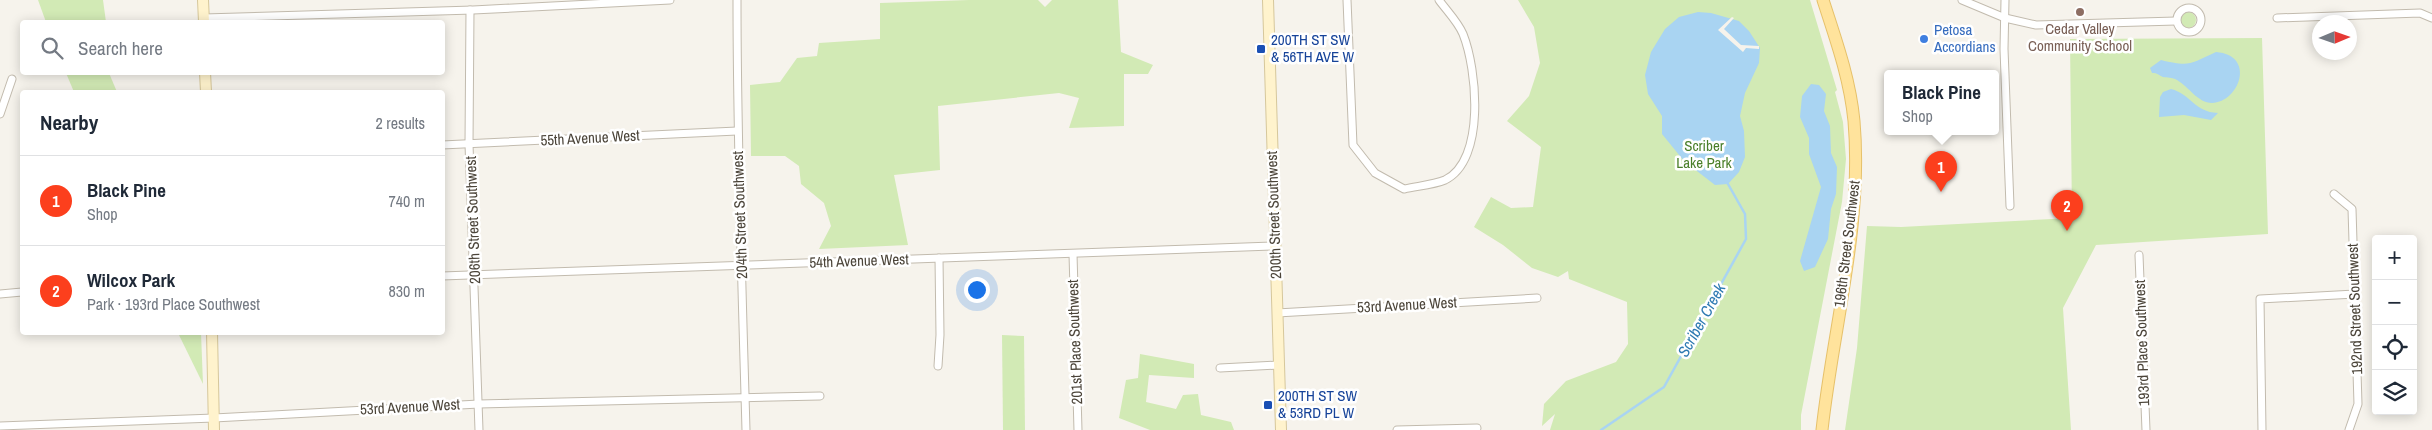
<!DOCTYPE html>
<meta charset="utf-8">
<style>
body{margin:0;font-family:"Archivo Narrow",sans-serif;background:#f6f6f7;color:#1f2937}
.controls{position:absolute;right:15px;bottom:15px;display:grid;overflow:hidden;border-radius:5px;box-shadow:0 2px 12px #0003}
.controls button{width:45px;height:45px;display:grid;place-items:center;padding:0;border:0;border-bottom:1px solid #e0e1e3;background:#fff;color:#1f2937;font:25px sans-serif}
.compass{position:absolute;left:2312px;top:15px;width:45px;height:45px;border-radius:50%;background:#fff;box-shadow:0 2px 12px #0003;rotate:88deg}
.you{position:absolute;left:976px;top:289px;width:18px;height:18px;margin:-12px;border:4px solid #fff;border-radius:50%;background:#1a73e8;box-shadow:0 0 0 8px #1a73e833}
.badge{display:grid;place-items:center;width:32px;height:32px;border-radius:50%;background:#fc3f1d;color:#fff;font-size:16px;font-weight:700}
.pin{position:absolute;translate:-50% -41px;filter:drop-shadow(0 1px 2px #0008)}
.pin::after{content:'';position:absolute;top:26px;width:18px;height:15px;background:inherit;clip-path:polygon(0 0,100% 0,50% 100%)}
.popup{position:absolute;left:1884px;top:70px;width:115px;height:65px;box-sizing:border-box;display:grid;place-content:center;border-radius:5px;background:#fff;filter:drop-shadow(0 1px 4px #0005);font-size:16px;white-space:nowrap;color:#747a83}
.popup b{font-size:19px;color:#1f2937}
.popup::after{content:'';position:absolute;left:50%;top:100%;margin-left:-10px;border:10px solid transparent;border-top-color:#fff}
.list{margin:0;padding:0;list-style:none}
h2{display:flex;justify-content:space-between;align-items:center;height:65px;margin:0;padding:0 20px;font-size:21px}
h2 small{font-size:16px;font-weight:400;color:#747a83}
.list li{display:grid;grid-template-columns:32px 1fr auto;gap:15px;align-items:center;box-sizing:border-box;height:90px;padding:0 20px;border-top:1px solid #e0e1e3}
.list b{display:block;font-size:19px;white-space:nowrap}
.list p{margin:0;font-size:16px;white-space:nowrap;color:#747a83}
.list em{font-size:16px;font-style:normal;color:#747a83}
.icon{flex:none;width:28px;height:28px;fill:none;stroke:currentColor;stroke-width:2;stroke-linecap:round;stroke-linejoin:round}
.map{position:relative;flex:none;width:2432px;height:430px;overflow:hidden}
.search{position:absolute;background:#fff;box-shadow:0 2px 12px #0003;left:20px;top:20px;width:425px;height:55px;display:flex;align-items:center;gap:12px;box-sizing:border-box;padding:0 18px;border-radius:5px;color:#747a83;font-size:19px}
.panel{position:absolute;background:#fff;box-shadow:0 2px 12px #0003;left:20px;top:90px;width:425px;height:245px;border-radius:5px}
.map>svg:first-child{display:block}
.green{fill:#d2eab5}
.water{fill:#a9d4f2}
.pier{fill:#f6f3ec}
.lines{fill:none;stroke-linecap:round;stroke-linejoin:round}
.stream{stroke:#a9d4f2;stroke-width:2.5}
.street-casing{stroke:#c2bbae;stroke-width:9}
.secondary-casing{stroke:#d6c79b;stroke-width:12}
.primary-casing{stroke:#e6c16a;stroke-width:13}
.street{stroke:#fff;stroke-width:7}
.secondary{stroke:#fff3cd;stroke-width:10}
.primary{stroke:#ffe39c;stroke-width:11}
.education-dot{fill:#8d6e63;stroke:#fff;stroke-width:2}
.shop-dot{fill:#3f7fe0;stroke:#fff;stroke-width:2}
.transit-dot{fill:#1a4fb4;stroke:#fff;stroke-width:2}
.labels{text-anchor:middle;stroke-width:5;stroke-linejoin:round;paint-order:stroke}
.education-label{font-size:15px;fill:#785e54;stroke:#fff}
.shop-label{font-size:15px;fill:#366cbe;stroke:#fff;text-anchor:start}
.transit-label{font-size:15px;fill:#164399;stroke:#fff;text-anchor:start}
.street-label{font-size:15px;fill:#4b4439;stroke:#fff}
.park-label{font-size:15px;fill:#4a7f2a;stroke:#fff}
.water-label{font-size:16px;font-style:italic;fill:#2e7ab2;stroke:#fff}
</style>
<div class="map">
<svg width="2432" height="430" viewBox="0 0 2432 430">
<rect width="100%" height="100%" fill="#f6f3ec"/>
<g class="green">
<polygon points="38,0 103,0 106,22 46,22"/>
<polygon points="969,0 1038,0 1045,7 1052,0 1118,0 1121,52 1153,65 1148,74 1124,74 1124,126 1069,128 1079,98 1059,93 938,106 940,170 894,175 908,245 819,249 831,226 824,203 801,184 799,166 785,156 751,156 750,85 780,82 797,58 817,56 819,43 880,39 880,3"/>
<polygon points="1518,0 1810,0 1837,90 1835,92 1843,122 1846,159 1842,202 1801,415 1801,430 1550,430 1555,414 1542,426 1544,404 1566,381 1616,362 1628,344 1627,302 1569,279 1568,271 1558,277 1532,268 1503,245 1474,227 1491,197 1511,208 1533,207 1541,147 1507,121 1529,96 1540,63 1534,27"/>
<circle cx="2188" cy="20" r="8"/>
<polygon points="2262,38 2268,234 2096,245 2063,308 2071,430 1845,430 1857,348 1867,226 1901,227 2072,218 2070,39"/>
<polygon points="66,73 109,73 117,92 74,92"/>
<polygon points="178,333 201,333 203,384"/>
<polygon points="1002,335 1024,336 1025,430 1003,430"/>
<polygon points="1140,354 1194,364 1194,378 1149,375 1146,402 1176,409 1183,395 1198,394 1201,415 1231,422 1234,430 1150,430 1119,418 1126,380 1138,378"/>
</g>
<g class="water">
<polygon points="1698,12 1711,13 1739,21 1749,31 1760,48 1759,63 1745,93 1740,116 1744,131 1745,157 1739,172 1728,184 1715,185 1684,161 1662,134 1662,116 1648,94 1645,75 1651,52 1665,29 1679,17"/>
<path d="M2216 52C2256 55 2240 102 2212 103 2198 103 2189 87 2177 80 2172 77 2167 78 2163 77 2158 75 2158 73 2152 73L2150 68 2161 60C2190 67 2190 64 2216 52Z"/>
<polygon points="1811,84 1819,85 1826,94 1824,111 1830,126 1831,153 1837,167 1836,194 1831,209 1828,239 1815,267 1804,271 1800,261 1821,187 1809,154 1809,138 1800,117 1802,96"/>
<path d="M2171 89C2191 94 2194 112 2218 113L2211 120 2184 115 2159 117 2160 97 2163 92Z"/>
</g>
<polygon class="pier" points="1732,17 1734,18 1724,29 1741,45 1759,46 1759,49 1746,48 1743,52 1718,30"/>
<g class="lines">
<polyline class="stream" points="1601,430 1664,387 1746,239 1745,214 1728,184"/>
<g class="street-casing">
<g id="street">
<path d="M737 0C737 143 742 287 746 430"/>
<path d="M1347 0 1353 145 1375 173 1404 189C1417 186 1433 185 1445 180 1486 160 1477 69 1463 34 1458 22 1447 11 1439 0"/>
<polyline points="1962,0 2005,18 2036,25 2176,21"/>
<polyline points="2005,0 2004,49 2010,206"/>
<circle cx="2189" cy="20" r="12"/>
<polyline points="470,10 469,144 479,430"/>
<polyline points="204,18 473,10 670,0"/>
<polyline points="2277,18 2420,13 2432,18"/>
<polyline points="0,114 12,79"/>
<polyline points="442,145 737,131"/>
<polyline points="2334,194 2352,209 2358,404 2349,430"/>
<polyline points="1073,254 1078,430"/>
<polyline points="2139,255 2146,430"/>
<polyline points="442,276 1274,246"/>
<polyline points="0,294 22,292"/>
<polyline points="1277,313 1537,298"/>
<polyline points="938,366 940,335 939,258"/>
<polyline points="1220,368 1278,365"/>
<polyline points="0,426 214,418 479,404 820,396"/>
<polyline points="1397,430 1477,428"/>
<polyline points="2262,430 2260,299 2355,294"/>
</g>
</g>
<g class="secondary-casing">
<g id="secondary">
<polyline points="203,0 204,22"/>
<polyline points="1268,0 1281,430"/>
<polyline points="205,72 206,92"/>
<polyline points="212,332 214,430"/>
</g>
</g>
<g class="primary-casing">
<path id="primary" d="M1822 430C1833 328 1863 225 1854 121 1850 79 1836 40 1823 0"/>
</g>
<use href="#street" class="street"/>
<use href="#secondary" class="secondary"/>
<use href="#primary" class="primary"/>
</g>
<circle class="education-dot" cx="2080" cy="12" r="5"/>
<circle class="shop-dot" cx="1924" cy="39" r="5"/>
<g class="transit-dot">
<rect x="1256" y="44" width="10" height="10" rx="2.5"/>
<rect x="1263" y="400" width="10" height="10" rx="2.5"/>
</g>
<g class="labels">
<g class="education-label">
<text x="2080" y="34">Cedar Valley<tspan x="2080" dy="17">Community School</tspan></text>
</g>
<g class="shop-label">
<text x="1934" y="35">Petosa<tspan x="1934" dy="17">Accordians</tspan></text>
</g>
<g class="transit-label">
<text x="1271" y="45">200TH ST SW<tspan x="1271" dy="17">&amp; 56TH AVE W</tspan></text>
<text x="1278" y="401">200TH ST SW<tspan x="1278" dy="17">&amp; 53RD PL W</tspan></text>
</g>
<g class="street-label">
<text transform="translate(590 138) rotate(-3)" y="5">55th Avenue West</text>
<text transform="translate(740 215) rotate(-92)" y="5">204th Street Southwest</text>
<text transform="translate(1274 215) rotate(-92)" y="5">200th Street Southwest</text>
<text transform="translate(473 220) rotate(-92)" y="5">206th Street Southwest</text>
<text transform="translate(1847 244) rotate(-83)" y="5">196th Street Southwest</text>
<text transform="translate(859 261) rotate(-2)" y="5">54th Avenue West</text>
<text transform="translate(1407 305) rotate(-3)" y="5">53rd Avenue West</text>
<text transform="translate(2355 309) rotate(-92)" y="5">192nd Street Southwest</text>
<text transform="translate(1075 342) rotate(-92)" y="5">201st Place Southwest</text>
<text transform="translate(2142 343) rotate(-92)" y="5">193rd Place Southwest</text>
<text transform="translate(410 407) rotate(-3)" y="5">53rd Avenue West</text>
</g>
<g class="park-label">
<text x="1704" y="151">Scriber<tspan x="1704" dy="17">Lake Park</tspan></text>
</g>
<g class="water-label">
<text transform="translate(1701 320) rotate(-61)" y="6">Scriber Creek</text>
</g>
</g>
</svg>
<div class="controls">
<button>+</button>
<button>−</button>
<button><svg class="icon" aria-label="locate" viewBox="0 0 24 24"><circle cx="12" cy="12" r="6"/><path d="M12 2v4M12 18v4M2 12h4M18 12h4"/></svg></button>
<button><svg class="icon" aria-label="layers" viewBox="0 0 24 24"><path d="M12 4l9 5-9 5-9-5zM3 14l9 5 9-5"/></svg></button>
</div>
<svg class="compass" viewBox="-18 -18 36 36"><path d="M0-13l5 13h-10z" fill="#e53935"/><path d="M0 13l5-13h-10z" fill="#747a83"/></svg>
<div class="you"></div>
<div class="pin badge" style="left:1941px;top:192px">1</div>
<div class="popup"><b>Black Pine</b>Shop</div>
<div class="pin badge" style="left:2067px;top:231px">2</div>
<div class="search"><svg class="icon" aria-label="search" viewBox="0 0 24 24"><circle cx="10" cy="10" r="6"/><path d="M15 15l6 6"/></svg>Search here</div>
<section class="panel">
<h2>Nearby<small>2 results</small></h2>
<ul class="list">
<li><span class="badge">1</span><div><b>Black Pine</b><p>Shop</p></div><em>740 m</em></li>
<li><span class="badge">2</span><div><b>Wilcox Park</b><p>Park · 193rd Place Southwest</p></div><em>830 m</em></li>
</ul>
</section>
</div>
